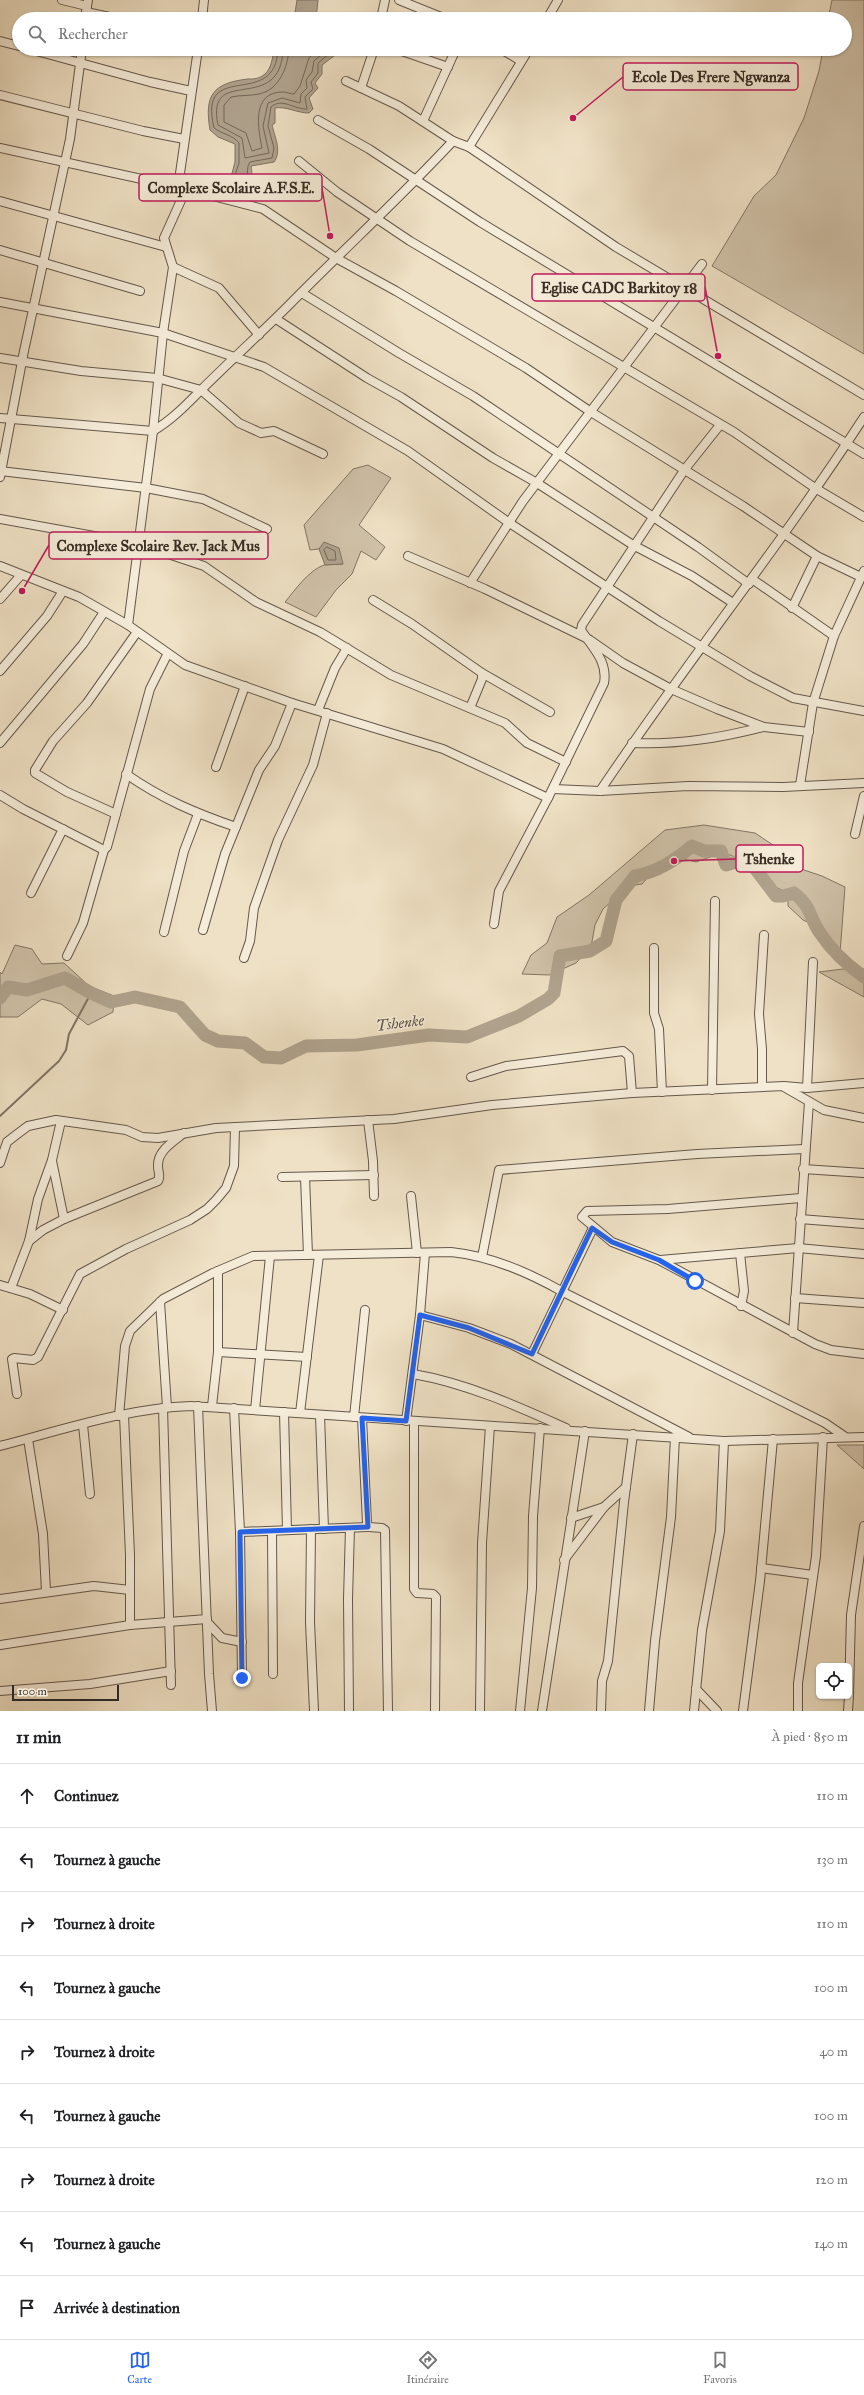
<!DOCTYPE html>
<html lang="fr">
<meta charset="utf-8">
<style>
body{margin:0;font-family:"IM FELL Great Primer",serif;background:#f6f6f6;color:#202124}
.controls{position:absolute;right:12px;bottom:12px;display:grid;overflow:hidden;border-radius:6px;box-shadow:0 1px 3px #0004}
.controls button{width:36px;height:36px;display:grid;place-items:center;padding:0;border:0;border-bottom:1px solid #e0e0e0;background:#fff;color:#202124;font:20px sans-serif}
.scale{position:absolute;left:12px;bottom:10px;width:107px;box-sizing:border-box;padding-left:4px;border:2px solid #362b23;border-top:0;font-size:11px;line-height:14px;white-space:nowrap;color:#362b23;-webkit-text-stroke:3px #f5ecd9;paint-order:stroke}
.stop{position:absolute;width:12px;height:12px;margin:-9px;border:3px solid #2563eb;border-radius:50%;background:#fff}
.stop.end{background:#2563eb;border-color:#fff;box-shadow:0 1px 4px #0008}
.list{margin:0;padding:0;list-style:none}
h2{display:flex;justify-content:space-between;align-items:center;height:52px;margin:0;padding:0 16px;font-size:17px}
h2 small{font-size:13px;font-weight:400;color:#757577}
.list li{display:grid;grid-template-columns:26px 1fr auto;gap:12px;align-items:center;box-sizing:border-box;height:64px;padding:0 16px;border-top:1px solid #e0e0e0}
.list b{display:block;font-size:15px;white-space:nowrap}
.list em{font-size:13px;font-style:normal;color:#757577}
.icon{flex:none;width:22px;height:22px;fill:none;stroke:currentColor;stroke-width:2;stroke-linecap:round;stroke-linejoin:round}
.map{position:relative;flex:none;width:864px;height:1711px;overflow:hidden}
.search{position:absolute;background:#fff;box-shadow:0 1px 3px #0004;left:12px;right:12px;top:12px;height:44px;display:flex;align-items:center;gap:10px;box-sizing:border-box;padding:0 14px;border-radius:22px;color:#757577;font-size:15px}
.sheet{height:628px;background:#fff}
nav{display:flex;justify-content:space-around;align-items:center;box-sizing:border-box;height:56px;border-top:1px solid #e0e0e0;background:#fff;font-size:11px;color:#757577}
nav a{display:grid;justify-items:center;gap:2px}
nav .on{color:#2563eb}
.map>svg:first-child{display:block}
.green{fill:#d0c2a9;stroke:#837666}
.water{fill:#b0a38e;stroke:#7f7363}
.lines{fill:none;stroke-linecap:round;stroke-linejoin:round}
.shore{stroke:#736758;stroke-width:1}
.stream{stroke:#7f7363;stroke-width:2}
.river{stroke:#b0a38e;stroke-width:13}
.minor-casing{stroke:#64584c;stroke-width:10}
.minor{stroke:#f5ecd9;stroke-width:8}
.route{stroke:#2563eb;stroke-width:5}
.labels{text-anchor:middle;stroke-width:3;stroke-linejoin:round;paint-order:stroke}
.water-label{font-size:15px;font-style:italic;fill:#5b4f43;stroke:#f5ecd9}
.leader{fill:none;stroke:#c2185b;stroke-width:1.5}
.callout-dot{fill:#c2185b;stroke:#f5ecd9;stroke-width:1.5}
.callout{fill:#f5ecd9;stroke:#c2185b;stroke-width:1.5}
.callout-label{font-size:15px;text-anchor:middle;font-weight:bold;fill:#362b23}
</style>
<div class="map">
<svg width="864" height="1711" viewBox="0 0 864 1711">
<rect width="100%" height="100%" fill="#efe1c5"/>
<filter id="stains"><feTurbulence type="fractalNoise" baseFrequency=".005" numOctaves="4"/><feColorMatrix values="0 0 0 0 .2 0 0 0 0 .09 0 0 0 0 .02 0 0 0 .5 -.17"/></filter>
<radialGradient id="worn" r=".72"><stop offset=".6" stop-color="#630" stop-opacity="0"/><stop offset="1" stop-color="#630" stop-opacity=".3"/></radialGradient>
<g class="green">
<polygon points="832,0 864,0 864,354 712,266 754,196 776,175 804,118 819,71 823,49 845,49 845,19 828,19"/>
<path d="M368 465 391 478 359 525 385 547 376 560 361 551 352 574 336 590 316 617 285 602C295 590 309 570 324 565 330 564 337 565 343 564L325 542 319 549 310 550 304 525 353 469Z"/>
<polygon points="704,825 755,833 779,849 804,870 822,876 845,887 840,954 829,951 823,929 803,920 788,906 788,893 765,882 759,868 730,855 713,856 696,862 680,858 654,871 642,884 629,886 603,909 595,925 591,947 576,963 549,975 522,974 531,955 547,943 557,917 589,895 665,830"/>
<polygon points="15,945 32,949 42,964 64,963 89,986 114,996 113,1012 88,1025 61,1004 42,999 18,1017 0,1017 0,972 2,974"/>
<polygon points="843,969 864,969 864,997 819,972"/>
<polygon points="837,1445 864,1445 864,1469"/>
</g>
<g class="water">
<polygon points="297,0 318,0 316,19 294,19"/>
<path d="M274 49H339L334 56 322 65V74L315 83 318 88 309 98 313 109 309 113C297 113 286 106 275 108V123L272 125C275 138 282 151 274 162L251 166C254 180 248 183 234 181L231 177 235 162V144L218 137 210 130C204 95 213 83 248 79 254 79 259 79 265 74 271 69 273 57 274 49Z"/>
<polygon points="324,542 339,548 343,564 325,565 319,549"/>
</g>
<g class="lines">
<g class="shore">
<path d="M278 49C276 112 197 57 214 128 222 134 233 135 239 143V163L235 175 237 177H247L248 166 250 162 272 158 274 148 268 126 271 107C282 97 295 110 307 109L305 97 313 89 311 82 318 73V63L335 49"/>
<path d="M283 49C281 117 205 63 218 125L242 138 245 158 269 153 263 126 268 103 282 98 300 103 301 94 307 88 306 80 312 72 314 61 328 49"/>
<path d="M289 49C288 67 279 90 259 94 250 96 240 95 231 97L224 105V122L246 133 252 151 262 148C258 128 251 92 283 92 287 92 290 94 294 94L300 86 309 58 318 49"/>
<polygon points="327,547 335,551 336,560 328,560 324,550"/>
</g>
<polyline class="stream" points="0,1116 59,1061 66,1050 69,1034 91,993"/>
<path class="river" d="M0 998 8 987 27 990 65 978 91 993 111 1002 135 997 180 1007 205 1035 218 1041 245 1043 264 1057 281 1058 306 1046 357 1045 429 1035 467 1037 519 1016 548 999 554 993 560 956 590 951 606 941 616 900 635 876C657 872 674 861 692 846L704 851H721L726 865 739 861 751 863 776 896H783L794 893C813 908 808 916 820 933 832 951 847 965 864 977"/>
<g class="minor-casing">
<g id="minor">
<polyline points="62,0 87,6"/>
<polyline points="399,0 446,19"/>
<polyline points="86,12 119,19"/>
<polyline points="85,19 88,0"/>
<polyline points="202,19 204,0"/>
<polyline points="381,19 385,0"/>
<polyline points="547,19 558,0"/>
<polyline points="0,41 19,46"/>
<polyline points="29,49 150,82 191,91"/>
<polyline points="396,49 448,67"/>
<polyline points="501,49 521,61"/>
<polyline points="346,81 399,106 453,141 469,147 616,247 864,395"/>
<polyline points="361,88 374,49"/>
<polyline points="0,95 143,131 184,139"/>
<polyline points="318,120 369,149 480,222 864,454"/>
<polyline points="423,121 456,49"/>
<polyline points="469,147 529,49"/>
<polyline points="0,148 178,187 198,49"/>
<polyline points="299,161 337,192 410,241 734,432 815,488 864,517"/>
<polyline points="178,187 263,209 336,258 396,291 526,368 591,412 743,506 817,556 861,577"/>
<polyline points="0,201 166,247"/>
<polyline points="0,250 140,291"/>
<polyline points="173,267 219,288 259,335"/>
<polyline points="302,293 399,353 473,396 698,547 749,584"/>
<polyline points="0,302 163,333 264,367 408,451 508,522 659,621 750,676 793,698 864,711"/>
<polyline points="276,319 367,378 401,397 493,458 537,483 633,545 692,576 733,603"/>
<polyline points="0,358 81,371 157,378 201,390 239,423 261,433 274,431 323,454"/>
<path d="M0 418 153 431C172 420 186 405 201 390 230 361 260 334 288 306 343 250 400 198 453 141"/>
<polyline points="0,471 146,488 203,499 267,529"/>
<polyline points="0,477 24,351 70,139 82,49"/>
<polyline points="0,519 138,544 204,566 256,602 320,632 391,675 505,723 527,743 566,762"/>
<polyline points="408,556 485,589 590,640 623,663 671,689 717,709 764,727 809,732"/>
<polyline points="0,566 79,597 128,625 185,665 292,703 443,749 548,798"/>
<polyline points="752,579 834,636"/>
<polyline points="470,583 523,501 702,264"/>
<polyline points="0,599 21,575"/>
<polyline points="373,600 412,624 482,673 482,679 470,708"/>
<polyline points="792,608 817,556"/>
<polyline points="128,625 153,431 163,333 173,267 164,238 182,198 183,189"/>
<polyline points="0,671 47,616 63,591"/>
<polyline points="482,673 550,712"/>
<polyline points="318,710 335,668 347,648"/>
<polyline points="0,743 83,644 104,612"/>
<path d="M632 743C678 745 719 738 763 727"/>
<polyline points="216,767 245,686"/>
<path d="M126 774C162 799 195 813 236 827"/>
<polyline points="800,785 813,703 834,636 864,571"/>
<polyline points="553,789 600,791 688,786 783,787 864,783"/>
<path d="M600 791C685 664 781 545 864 417"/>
<polyline points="0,795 23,809 104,850"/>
<polyline points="116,814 67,792 35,773 35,770 53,741 87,703 137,632"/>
<polyline points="855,834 864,796"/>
<polyline points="31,893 63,829"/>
<path d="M494 924 499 891 548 798 604 683C608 661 592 647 581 630L582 625 685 469 720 425"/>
<polyline points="203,930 225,854 259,770 275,746 292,703"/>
<polyline points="164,932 184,851 198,814"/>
<polyline points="654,948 654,1013 659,1029 662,1092"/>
<polyline points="67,956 83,923 104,850 107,847 150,689 167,655"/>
<polyline points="244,958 250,941 254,908 278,840 313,765 327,713"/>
<polyline points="471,1077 506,1066 623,1051 629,1056 632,1093"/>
<polyline points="762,1087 762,1049 759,1014 764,935"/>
<polyline points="784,1087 824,1110 864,1118"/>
<polyline points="807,1088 813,962"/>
<polyline points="712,1090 715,901"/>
<polyline points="368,1120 373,1161 374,1196"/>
<polyline points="52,1161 64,1219"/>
<polyline points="0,1163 7,1142 16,1135 28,1126 56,1120 126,1130 142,1137 158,1138 216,1128 394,1119 492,1105 632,1093 784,1086 807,1088 864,1083"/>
<polyline points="803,1169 864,1173"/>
<polyline points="282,1177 374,1175"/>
<polyline points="305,1177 308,1255"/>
<polyline points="411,1196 417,1253"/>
<polyline points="801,1198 668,1209 587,1211 582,1217 612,1242 659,1260 815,1344 831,1350 864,1354"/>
<polyline points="800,1219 864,1224"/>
<path d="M29 1241 43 1230 64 1219 158 1181C161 1176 158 1172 158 1166 157 1151 174 1141 184 1133"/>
<polyline points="740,1253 744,1291 741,1306"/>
<polyline points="482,1257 499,1170 697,1154 804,1149"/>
<polyline points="660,1260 798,1248 864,1254"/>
<polyline points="0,1285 30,1294 63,1310"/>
<polyline points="11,1288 29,1241 38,1199 52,1160 61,1121"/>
<polyline points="795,1298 864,1303"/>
<polyline points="160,1302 167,1407"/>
<polyline points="420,1315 469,1328 511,1344 689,1437"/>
<polyline points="793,1333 809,1102"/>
<polyline points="218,1352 307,1357"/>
<polyline points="532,1354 593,1228"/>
<path d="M413 1374C466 1383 517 1406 566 1428"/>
<polyline points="17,1394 12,1359 14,1358 33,1360 38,1357 80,1274 126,1249 190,1220 207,1209 216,1200 226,1188 234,1166 235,1127"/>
<polyline points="198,1406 209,1674 212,1711"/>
<polyline points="212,1406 218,1352 218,1271"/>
<polyline points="163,1408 171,1685"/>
<polyline points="234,1408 240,1532 242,1677"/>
<polyline points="255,1410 270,1256"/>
<polyline points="284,1412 287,1530"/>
<polyline points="300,1413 319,1255"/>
<polyline points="124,1415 130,1555 130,1625"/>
<polyline points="320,1415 324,1529"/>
<path d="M119 1416 125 1346 130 1331 163 1299 213 1273 253 1256 451 1252C491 1256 528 1272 563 1292L825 1423 844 1436"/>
<polyline points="354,1417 365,1310"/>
<polyline points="362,1418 367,1523 369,1527 382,1528 385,1530 388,1711"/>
<polyline points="406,1421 420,1315 425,1253"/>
<polyline points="414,1421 414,1589 417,1593 433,1594 436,1597 435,1711"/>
<polyline points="83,1425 90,1494"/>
<polyline points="28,1439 43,1534 46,1591"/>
<path d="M0 1446C62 1430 127 1408 191 1406L724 1441 864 1437"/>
<polyline points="571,1518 604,1507"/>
<polyline points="311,1529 310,1622 314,1711"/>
<polyline points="272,1531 273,1674"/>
<polyline points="240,1532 368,1527"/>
<polyline points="564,1560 604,1507 626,1487"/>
<polyline points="761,1568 813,1575"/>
<polyline points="0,1599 94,1586 130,1590"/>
<polyline points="207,1622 222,1638 242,1642"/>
<polyline points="0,1645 130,1625 207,1619"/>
<polyline points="696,1689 717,1711"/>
<polyline points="0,1691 90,1684 171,1671"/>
<polyline points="849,1695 851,1615 864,1526"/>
<polyline points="349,1711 348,1599 350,1528"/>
<polyline points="480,1711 482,1543 490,1426"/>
<polyline points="520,1711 532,1588 533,1516 540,1428"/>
<polyline points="542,1711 585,1431"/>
<polyline points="601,1711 602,1681 608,1661 624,1502 633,1434"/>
<polyline points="649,1711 655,1641 671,1517 675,1437"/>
<polyline points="694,1711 702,1630 720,1531 724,1441"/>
<polyline points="743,1711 760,1581 773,1439"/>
<polyline points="798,1711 798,1683 816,1556 823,1437"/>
<polyline points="848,1711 849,1696"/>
</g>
</g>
<use href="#minor" class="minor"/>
</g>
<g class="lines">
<polyline class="route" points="242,1678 240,1532 368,1527 362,1418 406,1421 420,1315 469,1328 532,1354 592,1228 612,1242 659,1260 695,1281"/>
</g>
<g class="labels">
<g class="water-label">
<text transform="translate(400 1023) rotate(-7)" y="5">Tshenke</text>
</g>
</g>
<path class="leader" d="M573 118L623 77M330 236L322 188M718 356L705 287M22 591L49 545M674 861L736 859"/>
<g class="callout-dot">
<circle cx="573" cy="118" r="4"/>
<circle cx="330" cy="236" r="4"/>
<circle cx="718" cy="356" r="4"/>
<circle cx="22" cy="591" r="4"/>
<circle cx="674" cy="861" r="4"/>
</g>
<g class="callout">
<rect x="623" y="63" width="175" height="27" rx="4"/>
<rect x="139" y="174" width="183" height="27" rx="4"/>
<rect x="532" y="274" width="173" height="27" rx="4"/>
<rect x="49" y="532" width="219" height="27" rx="4"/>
<rect x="736" y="845" width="67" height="27" rx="4"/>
</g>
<g class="callout-label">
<text x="711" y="82">Ecole Des Frere Ngwanza</text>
<text x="231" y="193">Complexe Scolaire A.F.S.E.</text>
<text x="619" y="293">Eglise CADC Barkitoy 18</text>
<text x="158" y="551">Complexe Scolaire Rev. Jack Mus</text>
<text x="769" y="864">Tshenke</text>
</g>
<rect width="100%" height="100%" filter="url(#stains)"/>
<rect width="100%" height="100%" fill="url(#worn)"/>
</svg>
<div class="controls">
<button><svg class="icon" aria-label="locate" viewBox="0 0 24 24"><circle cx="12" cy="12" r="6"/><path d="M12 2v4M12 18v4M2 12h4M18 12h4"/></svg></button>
</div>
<div class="scale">100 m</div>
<div class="stop" style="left:695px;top:1281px"></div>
<div class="stop end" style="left:242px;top:1678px"></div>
<div class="search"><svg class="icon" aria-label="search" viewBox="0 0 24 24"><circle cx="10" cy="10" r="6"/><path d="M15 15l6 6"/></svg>Rechercher</div>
</div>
<section class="sheet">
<h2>11 min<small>À pied · 850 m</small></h2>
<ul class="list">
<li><svg class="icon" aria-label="ahead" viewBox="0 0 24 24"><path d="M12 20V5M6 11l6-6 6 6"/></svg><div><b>Continuez</b></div><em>110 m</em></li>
<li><svg class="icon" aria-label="left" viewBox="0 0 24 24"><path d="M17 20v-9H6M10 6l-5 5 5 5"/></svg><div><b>Tournez à gauche</b></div><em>130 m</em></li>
<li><svg class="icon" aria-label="right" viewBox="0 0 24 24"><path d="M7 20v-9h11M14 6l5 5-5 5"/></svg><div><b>Tournez à droite</b></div><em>110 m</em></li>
<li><svg class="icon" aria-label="left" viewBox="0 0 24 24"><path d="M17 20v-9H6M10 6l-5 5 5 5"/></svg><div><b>Tournez à gauche</b></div><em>100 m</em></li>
<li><svg class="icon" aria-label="right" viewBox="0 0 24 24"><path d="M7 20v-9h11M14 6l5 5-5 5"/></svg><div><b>Tournez à droite</b></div><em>40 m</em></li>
<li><svg class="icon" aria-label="left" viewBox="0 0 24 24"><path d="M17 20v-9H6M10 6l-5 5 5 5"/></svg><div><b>Tournez à gauche</b></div><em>100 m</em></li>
<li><svg class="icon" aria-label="right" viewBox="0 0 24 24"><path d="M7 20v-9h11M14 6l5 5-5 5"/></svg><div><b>Tournez à droite</b></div><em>120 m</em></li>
<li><svg class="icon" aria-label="left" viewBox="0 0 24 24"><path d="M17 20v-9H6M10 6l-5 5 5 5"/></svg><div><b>Tournez à gauche</b></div><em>140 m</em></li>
<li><svg class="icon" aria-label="arrive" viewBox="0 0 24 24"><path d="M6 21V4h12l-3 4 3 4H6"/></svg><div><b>Arrivée à destination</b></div></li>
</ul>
</section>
<nav>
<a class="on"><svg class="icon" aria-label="map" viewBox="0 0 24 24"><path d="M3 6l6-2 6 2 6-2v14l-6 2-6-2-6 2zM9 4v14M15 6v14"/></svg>Carte</a>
<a><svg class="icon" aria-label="directions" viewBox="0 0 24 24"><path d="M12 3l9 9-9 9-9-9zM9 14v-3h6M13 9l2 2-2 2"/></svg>Itinéraire</a>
<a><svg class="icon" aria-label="saved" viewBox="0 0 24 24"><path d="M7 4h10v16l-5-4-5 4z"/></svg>Favoris</a>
</nav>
